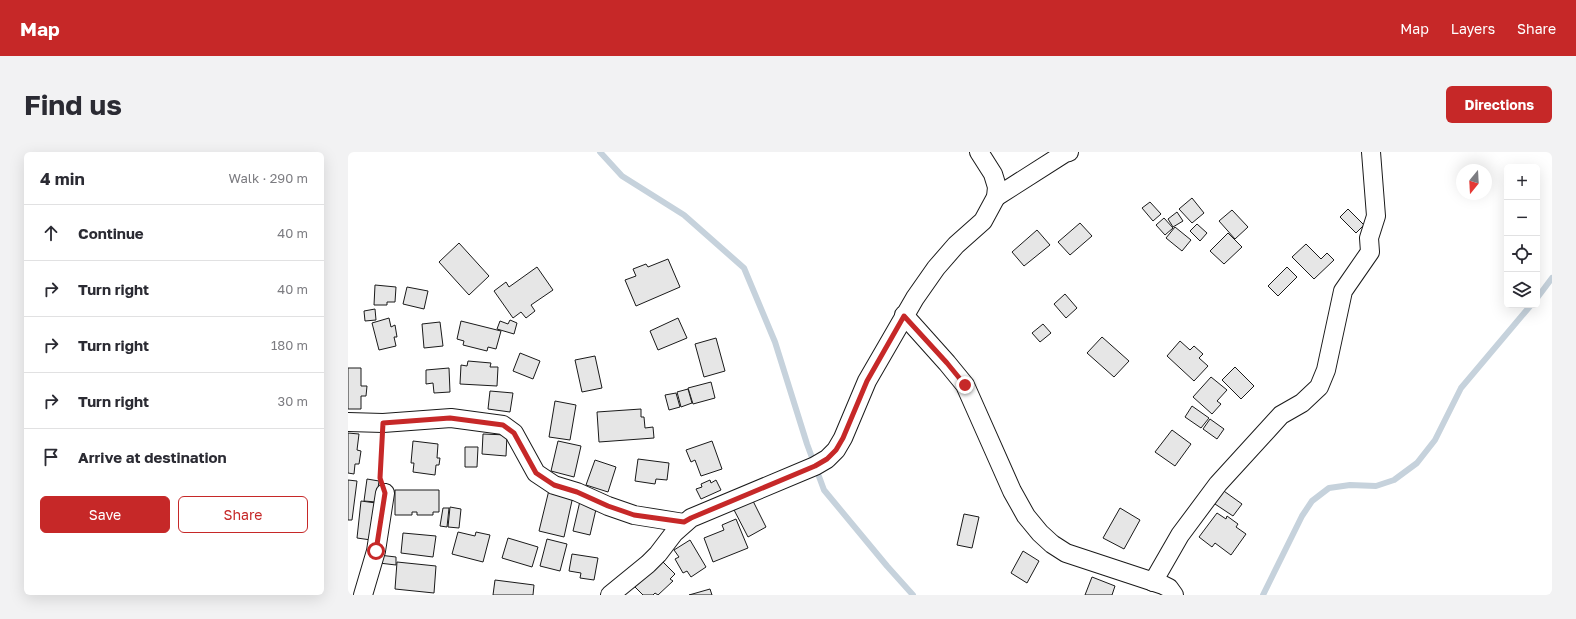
<!DOCTYPE html>
<meta charset="utf-8">
<style>
body{margin:0;font-family:"Golos Text",sans-serif;background:#f2f2f3;color:#2b2b33}
.controls{position:absolute;right:12px;top:12px;display:grid;overflow:hidden;border-radius:6px;box-shadow:0 4px 16px #0002}
.controls button{width:36px;height:36px;display:grid;place-items:center;padding:0;border:0;border-bottom:1px solid #e1e1e2;background:#fff;color:#2b2b33;font:20px sans-serif}
.compass{position:absolute;left:1108px;top:12px;width:36px;height:36px;border-radius:50%;background:#fff;box-shadow:0 4px 16px #0002;rotate:198deg}
.stop{position:absolute;width:12px;height:12px;margin:-9px;border:3px solid #c62828;border-radius:50%;background:#fff}
.stop.end{background:#c62828;border-color:#fff;box-shadow:0 1px 4px #0008}
.list{margin:0;padding:0;list-style:none}
h2{display:flex;justify-content:space-between;align-items:center;height:52px;margin:0;padding:0 16px;font-size:17px}
h2 small{font-size:13px;font-weight:400;color:#7c7c81}
.list li{display:grid;grid-template-columns:26px 1fr auto;gap:12px;align-items:center;box-sizing:border-box;height:56px;padding:0 16px;border-top:1px solid #e1e1e2}
.list b{display:block;font-size:15px;white-space:nowrap}
.list em{font-size:13px;font-style:normal;color:#7c7c81}
.actions{display:flex;gap:8px;padding:12px 16px}
.actions a{flex:1;padding:9px 0;border:1px solid #c62828;border-radius:6px;text-align:center;font-size:14px;color:#c62828}
.actions .main{background:#c62828;color:#fff}
.icon{flex:none;width:22px;height:22px;fill:none;stroke:currentColor;stroke-width:2;stroke-linecap:round;stroke-linejoin:round}
.map{position:relative;flex:none;width:1204px;height:443px;overflow:hidden;border-radius:6px}
header{display:flex;align-items:center;gap:24px;box-sizing:border-box;height:56px;padding:0 20px;background:#c62828;color:#fff}
header strong{font-size:19px}
nav{display:flex;gap:22px;margin-inline-start:auto;font-size:14px}
.intro{display:flex;align-items:center;justify-content:space-between;box-sizing:border-box;height:96px;padding:0 24px}
h1{margin:0;font-size:28px}
.button{padding:10px 18px;border-radius:6px;background:#c62828;color:#fff;font-size:14px;font-weight:700}
main{display:flex;gap:24px;padding:0 24px}
aside{flex:1;background:#fff;border-radius:6px;box-shadow:0 4px 16px #0002}
.map>svg:first-child{display:block}
.lines{fill:none;stroke-linecap:round;stroke-linejoin:round}
.stream{stroke:#c6d2dc;stroke-width:6}
.building{fill:#e6e6e6;stroke:#1a1a1a}
.minor-casing{stroke:#1a1a1a;stroke-width:20}
.path{stroke:#5f5f5f;stroke-width:2.5;stroke-dasharray:3 2;stroke-linecap:butt}
.minor{stroke:#fff;stroke-width:18}
.route{stroke:#c62828;stroke-width:5}
</style>
<header>
<strong>Map</strong>
<nav><a>Map</a><a>Layers</a><a>Share</a></nav>
</header>
<div class="intro"><h1>Find us</h1><a class="button">Directions</a></div>
<main>
<aside>
<h2>4 min<small>Walk · 290 m</small></h2>
<ul class="list">
<li><svg class="icon" aria-label="ahead" viewBox="0 0 24 24"><path d="M12 20V5M6 11l6-6 6 6"/></svg><div><b>Continue</b></div><em>40 m</em></li>
<li><svg class="icon" aria-label="right" viewBox="0 0 24 24"><path d="M7 20v-9h11M14 6l5 5-5 5"/></svg><div><b>Turn right</b></div><em>40 m</em></li>
<li><svg class="icon" aria-label="right" viewBox="0 0 24 24"><path d="M7 20v-9h11M14 6l5 5-5 5"/></svg><div><b>Turn right</b></div><em>180 m</em></li>
<li><svg class="icon" aria-label="right" viewBox="0 0 24 24"><path d="M7 20v-9h11M14 6l5 5-5 5"/></svg><div><b>Turn right</b></div><em>30 m</em></li>
<li><svg class="icon" aria-label="arrive" viewBox="0 0 24 24"><path d="M6 21V4h12l-3 4 3 4H6"/></svg><div><b>Arrive at destination</b></div></li>
</ul>
<div class="actions"><a class="main">Save</a><a>Share</a></div>
</aside>
<div class="map">
<svg width="1204" height="443" viewBox="0 0 1204 443">
<rect width="100%" height="100%" fill="#fff"/>
<g class="lines">
<g class="stream">
<polyline points="252,0 274,24 336,63 396,116 427,190 459,292 476,338 539,414 565,443"/>
<polyline points="1189,146 1204,126"/>
<polyline points="915,443 954,364 964,349 981,336 1002,333 1028,334 1046,328 1069,311 1087,288 1113,236 1183,153"/>
</g>
</g>
<g class="building">
<polygon points="844,46 856,61 844,71 831,57"/>
<polygon points="802,50 813,62 805,69 794,56"/>
<polygon points="1000,57 1016,73 1008,81 992,65"/>
<polygon points="884,58 900,75 887,87 871,69"/>
<polygon points="829,60 835,69 825,75 820,67"/>
<polygon points="816,66 825,76 817,83 808,73"/>
<polygon points="732,71 744,84 722,103 710,90"/>
<polygon points="849,72 859,81 852,89 842,79"/>
<polygon points="827,75 843,88 834,99 818,86"/>
<polygon points="689,78 702,93 676,114 664,100"/>
<polygon points="880,81 894,95 876,112 862,99"/>
<polygon points="111,91 141,124 121,143 91,110"/>
<polygon points="958,92 973,107 979,101 986,108 966,127 944,105"/>
<polygon points="320,107 332,135 288,154 277,128 288,124 285,117 298,112 300,115"/>
<polygon points="189,115 205,138 183,153 187,159 178,166 173,160 165,166 146,139 158,130 161,135"/>
<polygon points="939,115 949,125 930,144 920,134"/>
<polygon points="27,133 48,135 47,150 39,150 39,153 26,153"/>
<polygon points="59,135 80,139 76,157 55,152"/>
<polygon points="717,142 729,156 718,166 706,152"/>
<polygon points="27,157 28,168 17,169 16,159"/>
<polygon points="41,166 43,175 47,173 49,185 46,185 48,194 31,198 24,171"/>
<polygon points="330,166 339,186 310,198 302,179"/>
<polygon points="162,168 169,171 166,182 149,177 152,169 160,172"/>
<polygon points="113,169 153,179 148,197 140,195 139,199 115,193 116,189 109,187"/>
<polygon points="92,170 95,194 76,196 74,172"/>
<polygon points="695,172 703,181 692,190 684,181"/>
<polygon points="754,185 781,209 766,225 739,201"/>
<polygon points="368,186 377,219 356,225 347,192"/>
<polygon points="832,189 842,198 846,194 855,202 851,206 860,214 846,229 819,204"/>
<polygon points="172,201 192,209 185,227 165,219"/>
<polygon points="247,204 254,236 234,240 227,208"/>
<polygon points="120,209 143,211 142,215 150,215 149,234 112,232 113,213 119,214"/>
<polygon points="887,215 906,234 893,247 874,228"/>
<polygon points="0,216 13,216 13,234 19,234 18,244 13,244 13,257 0,257"/>
<polygon points="101,216 102,240 86,241 85,231 78,232 78,218"/>
<polygon points="863,225 879,238 869,249 873,252 864,262 845,245"/>
<polygon points="363,230 367,246 345,252 340,236"/>
<polygon points="340,237 344,251 333,255 329,240"/>
<polygon points="142,239 165,241 162,260 140,257"/>
<polygon points="328,241 332,255 321,258 317,243"/>
<polygon points="207,249 228,253 222,288 201,285"/>
<polygon points="844,254 861,266 853,276 837,265"/>
<polygon points="293,257 293,265 296,265 297,276 305,275 306,286 251,290 249,260"/>
<polygon points="862,267 876,277 869,287 855,277"/>
<polygon points="824,278 843,292 827,314 807,300"/>
<polygon points="0,281 11,282 9,298 13,299 11,312 7,312 6,322 0,321"/>
<polygon points="135,282 159,283 158,304 134,302"/>
<polygon points="65,289 90,292 89,306 92,306 91,313 88,313 87,323 65,320 66,311 63,311"/>
<polygon points="210,289 233,294 226,325 203,319"/>
<polygon points="364,289 374,317 353,324 347,308 343,310 338,298"/>
<polygon points="117,295 130,295 129,315 117,315"/>
<polygon points="290,307 321,311 319,328 308,327 307,332 287,329"/>
<polygon points="247,308 268,315 260,340 238,333"/>
<polygon points="19,327 31,329 28,350 16,349"/>
<polygon points="0,328 9,329 4,368 0,368"/>
<polygon points="362,328 363,331 368,328 373,338 353,347 348,337 354,335 353,332"/>
<polygon points="873,337 894,352 885,364 864,350"/>
<polygon points="47,338 91,338 91,360 85,360 85,363 69,363 69,360 64,360 64,363 47,363"/>
<polygon points="201,338 225,344 216,385 191,379"/>
<polygon points="403,345 418,375 400,385 384,354"/>
<polygon points="13,349 28,351 23,388 9,386"/>
<polygon points="232,349 249,353 242,383 225,379"/>
<polygon points="102,355 113,357 111,376 100,375"/>
<polygon points="95,356 101,356 99,375 92,374"/>
<polygon points="772,356 792,368 776,397 755,386"/>
<polygon points="869,361 878,367 879,364 890,372 888,375 898,382 883,403 867,391 864,395 851,385"/>
<polygon points="616,362 631,365 624,396 609,393"/>
<polygon points="388,367 400,396 365,410 356,386 376,378 374,373"/>
<polygon points="110,380 127,384 128,380 142,383 135,410 104,402"/>
<polygon points="55,381 88,384 85,405 53,401"/>
<polygon points="160,386 190,395 184,415 154,406"/>
<polygon points="199,387 219,392 212,419 192,414"/>
<polygon points="342,388 358,415 343,425 339,419 335,421 327,407 331,405 326,398"/>
<polygon points="675,399 691,409 679,431 663,421"/>
<polygon points="224,402 250,406 246,428 232,426 233,421 221,419"/>
<polygon points="31,403 48,405 48,413 31,411"/>
<polygon points="314,409 327,422 322,427 325,429 310,443 307,441 305,443 295,443 287,435"/>
<polygon points="49,410 88,414 86,441 47,437"/>
<polygon points="744,425 767,434 764,443 737,443"/>
<polygon points="147,428 186,433 185,443 145,443"/>
<polygon points="362,437 364,443 341,443"/>
</g>
<g class="lines">
<g class="minor-casing">
<g id="minor">
<polyline points="648,45 717,1 721,0"/>
<polyline points="556,163 599,211 617,233 664,339 678,364 692,381 704,392 718,401 815,433 821,436 826,443"/>
<polyline points="0,270 35,271 103,266 155,273 166,281 188,321 206,333 229,340 260,354 286,363 336,371"/>
<polyline points="805,430 832,383 870,332 933,263 954,251 971,235 978,218 995,139 1022,100 1021,86 1028,64 1023,0"/>
<polyline points="15,443 28,399 37,341"/>
<polyline points="262,443 300,412 310,402 326,381 343,366 467,314 479,307 488,298 495,286 519,229 567,146 588,116 608,93 635,69 648,45 649,35 645,22 631,0"/>
</g>
</g>
<polyline class="path" points="32,324 34,289"/>
<use href="#minor" class="minor"/>
</g>
<g class="lines">
<polyline class="route" points="28,399 37,341 32,326 35,271 102,266 155,273 166,281 188,321 206,333 229,340 260,354 286,363 336,370 343,366 467,314 479,307 488,298 495,286 519,229 556,164 599,211 617,233"/>
</g>
</svg>
<div class="controls">
<button>+</button>
<button>−</button>
<button><svg class="icon" aria-label="locate" viewBox="0 0 24 24"><circle cx="12" cy="12" r="6"/><path d="M12 2v4M12 18v4M2 12h4M18 12h4"/></svg></button>
<button><svg class="icon" aria-label="layers" viewBox="0 0 24 24"><path d="M12 4l9 5-9 5-9-5zM3 14l9 5 9-5"/></svg></button>
</div>
<svg class="compass" viewBox="-18 -18 36 36"><path d="M0-13l5 13h-10z" fill="#e53935"/><path d="M0 13l5-13h-10z" fill="#7c7c81"/></svg>
<div class="stop" style="left:28px;top:399px"></div>
<div class="stop end" style="left:617px;top:233px"></div>
</div>
</main>
